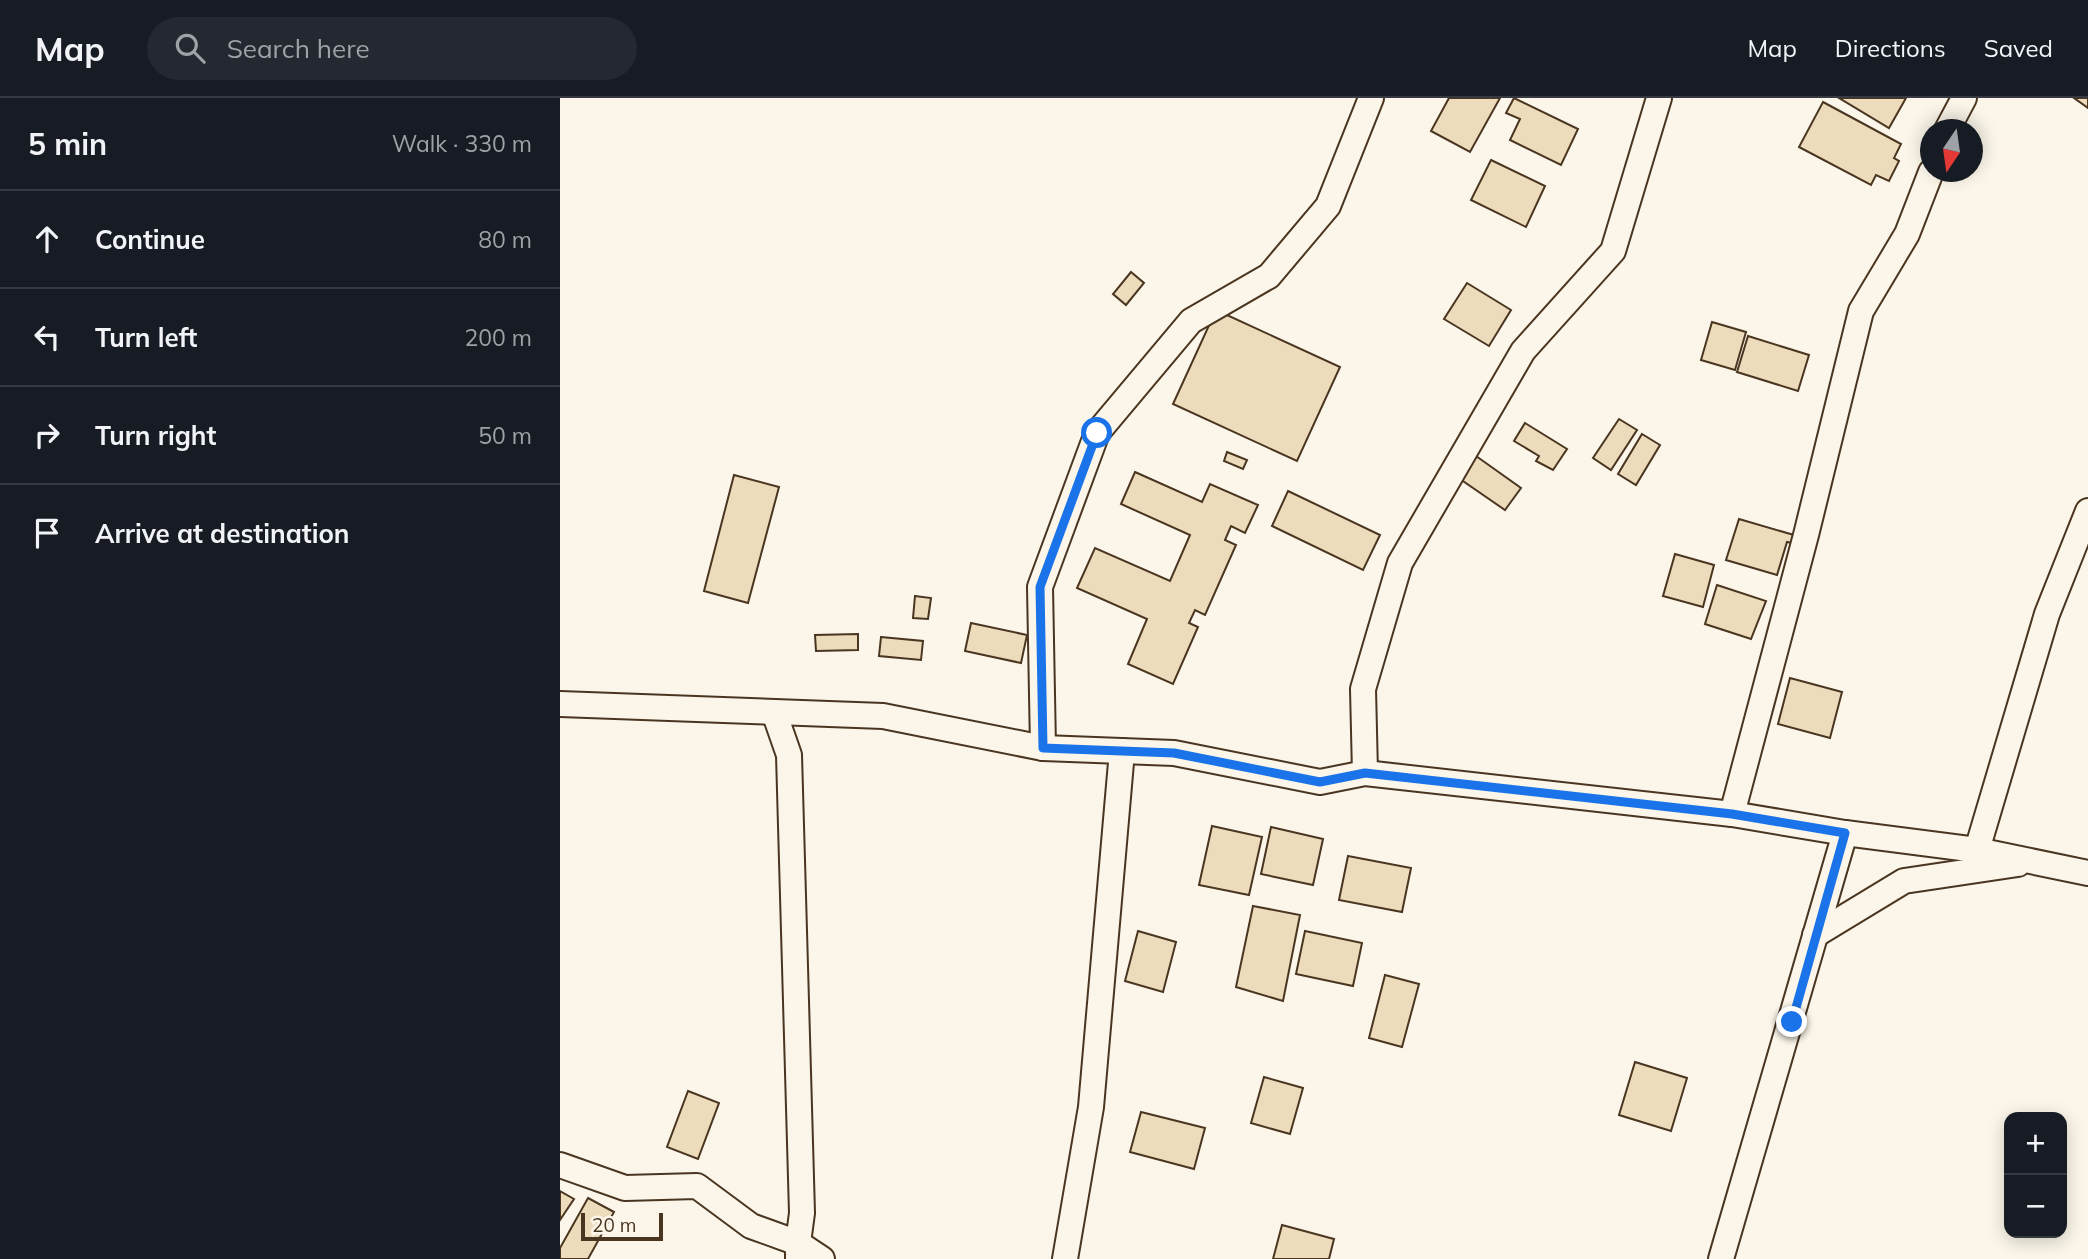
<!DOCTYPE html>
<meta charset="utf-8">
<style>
body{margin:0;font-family:Mulish,sans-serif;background:#242831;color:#f1f3f6}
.controls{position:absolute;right:21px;bottom:21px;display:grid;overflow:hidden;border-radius:14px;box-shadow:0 4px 18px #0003}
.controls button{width:63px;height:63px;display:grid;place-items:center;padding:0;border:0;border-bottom:2px solid #363941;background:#171b24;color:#f1f3f6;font:35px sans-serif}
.compass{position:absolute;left:1360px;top:21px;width:63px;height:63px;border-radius:50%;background:#171b24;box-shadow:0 4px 18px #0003;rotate:193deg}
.scale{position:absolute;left:21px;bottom:18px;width:82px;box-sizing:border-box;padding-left:7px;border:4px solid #4a3520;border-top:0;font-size:19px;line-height:24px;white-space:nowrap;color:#4a3520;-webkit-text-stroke:5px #fbf6e9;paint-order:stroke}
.stop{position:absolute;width:21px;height:21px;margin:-16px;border:5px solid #1a73e8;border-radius:50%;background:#fff}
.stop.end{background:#1a73e8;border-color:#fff;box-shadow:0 2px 7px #0008}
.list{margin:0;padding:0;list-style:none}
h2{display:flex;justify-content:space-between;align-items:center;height:91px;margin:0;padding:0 28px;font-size:30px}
h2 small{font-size:23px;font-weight:400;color:#9ea1a6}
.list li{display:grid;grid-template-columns:46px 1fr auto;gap:21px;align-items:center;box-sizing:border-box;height:98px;padding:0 28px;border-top:2px solid #363941}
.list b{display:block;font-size:26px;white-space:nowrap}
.list em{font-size:23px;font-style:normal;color:#9ea1a6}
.icon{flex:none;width:38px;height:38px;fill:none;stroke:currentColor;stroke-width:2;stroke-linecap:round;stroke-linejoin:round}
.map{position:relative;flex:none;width:1528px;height:1161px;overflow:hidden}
header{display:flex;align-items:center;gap:42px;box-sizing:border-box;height:98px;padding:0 35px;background:#171b24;border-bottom:2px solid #363941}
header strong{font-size:33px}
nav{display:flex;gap:38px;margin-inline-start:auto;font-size:24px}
.search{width:490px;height:63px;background:#242831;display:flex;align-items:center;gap:18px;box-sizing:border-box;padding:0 24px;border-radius:38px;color:#9ea1a6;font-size:26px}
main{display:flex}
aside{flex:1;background:#171b24}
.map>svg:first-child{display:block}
.building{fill:#ecdcbc;stroke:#4a3520;stroke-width:2}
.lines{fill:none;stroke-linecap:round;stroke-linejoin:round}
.street-casing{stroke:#4a3520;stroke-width:28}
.street{stroke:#fbf6e9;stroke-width:24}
.route{stroke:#1a73e8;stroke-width:9}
</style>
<header>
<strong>Map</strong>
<div class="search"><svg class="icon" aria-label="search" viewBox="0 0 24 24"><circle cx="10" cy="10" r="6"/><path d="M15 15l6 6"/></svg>Search here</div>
<nav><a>Map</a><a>Directions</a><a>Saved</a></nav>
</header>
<main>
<aside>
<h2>5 min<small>Walk · 330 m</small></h2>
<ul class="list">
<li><svg class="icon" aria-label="ahead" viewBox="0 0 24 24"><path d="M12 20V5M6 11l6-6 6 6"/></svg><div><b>Continue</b></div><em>80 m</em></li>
<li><svg class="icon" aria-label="left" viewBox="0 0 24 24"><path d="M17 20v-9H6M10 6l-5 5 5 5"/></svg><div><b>Turn left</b></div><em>200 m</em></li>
<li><svg class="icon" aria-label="right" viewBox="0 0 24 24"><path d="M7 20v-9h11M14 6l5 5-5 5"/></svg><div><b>Turn right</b></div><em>50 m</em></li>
<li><svg class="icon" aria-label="arrive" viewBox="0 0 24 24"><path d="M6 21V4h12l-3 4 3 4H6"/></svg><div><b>Arrive at destination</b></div></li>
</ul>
</aside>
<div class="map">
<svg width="1528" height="1161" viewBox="0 0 1528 1161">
<rect width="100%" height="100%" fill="#fbf6e9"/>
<g class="building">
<polygon points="889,0 940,0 910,54 871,33"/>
<polygon points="954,0 1018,31 1001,67 950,42 960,21 946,15"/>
<polygon points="1279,0 1346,0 1329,30"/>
<polygon points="1514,0 1528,0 1528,10"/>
<polygon points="1263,4 1341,46 1334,60 1339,63 1329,83 1316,77 1311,87 1239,49"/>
<polygon points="931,62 985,88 966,129 911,102"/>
<polygon points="571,174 584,185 566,207 553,196"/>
<polygon points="907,185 951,212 929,248 884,221"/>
<polygon points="656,212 780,269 737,363 613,306"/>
<polygon points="1152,224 1186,234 1175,272 1141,262"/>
<polygon points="1188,238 1249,257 1238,293 1177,274"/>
<polygon points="1059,321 1077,332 1051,372 1033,360"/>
<polygon points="965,325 1007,351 993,372 976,363 979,358 954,343"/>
<polygon points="1082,336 1100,347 1076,387 1058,376"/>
<polygon points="667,354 687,362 683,371 664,363"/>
<polygon points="916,358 961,390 945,412 900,381"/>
<polygon points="575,374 642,404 650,386 698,407 685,435 671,428 665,442 676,447 645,517 635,512 629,525 638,529 613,586 568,566 587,521 517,490 535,450 610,483 630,437 561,406"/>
<polygon points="174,377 219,389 188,505 144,493"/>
<polygon points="728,393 820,437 803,472 712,428"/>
<polygon points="1179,421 1234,437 1232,445 1227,444 1217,477 1166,462"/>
<polygon points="1115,456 1154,467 1143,509 1103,498"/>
<polygon points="1157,487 1206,503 1191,541 1145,526"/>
<polygon points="355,498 371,500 368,521 353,520"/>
<polygon points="411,525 467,537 461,565 405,553"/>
<polygon points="298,536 298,552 256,553 255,537"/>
<polygon points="321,539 363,543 361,562 319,558"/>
<polygon points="1230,580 1282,594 1270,640 1218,626"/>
<polygon points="652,728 702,739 689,797 639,787"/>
<polygon points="711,729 763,741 753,787 701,776"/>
<polygon points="788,758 851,770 842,814 779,802"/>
<polygon points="693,808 740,817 723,903 676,889"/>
<polygon points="578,833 616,844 603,894 565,883"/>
<polygon points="745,833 802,845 793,888 736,876"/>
<polygon points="825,877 859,886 842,949 809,940"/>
<polygon points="1075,964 1127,980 1111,1033 1059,1017"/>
<polygon points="704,979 743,990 730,1036 691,1025"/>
<polygon points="128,993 159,1005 138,1061 107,1049"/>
<polygon points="581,1014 645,1030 634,1071 570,1054"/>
<polygon points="0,1093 14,1101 0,1122"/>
<polygon points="28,1100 54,1114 28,1161 0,1161 0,1150"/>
<polygon points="722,1127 774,1141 769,1161 713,1161"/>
</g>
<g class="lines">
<g class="street-casing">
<g id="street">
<polyline points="1387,32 1404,0"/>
<polyline points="0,606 323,618 483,650 614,655 760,684 805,675 1172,716 1285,735 1417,752 1528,775"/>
<polyline points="214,614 229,657 242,1115 238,1145 262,1161"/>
<polyline points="483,650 480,489 537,335 631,223 709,178 768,108 811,0"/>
<polyline points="805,675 803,591 840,465 963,253 1053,153 1099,0"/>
<polyline points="1172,716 1246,437 1301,213 1347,136 1371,74"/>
<polyline points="1417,752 1487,516 1528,413"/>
<polyline points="1255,837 1344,783 1458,766"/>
<polyline points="0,1067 65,1090 137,1088 191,1128 238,1145 238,1160"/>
<polyline points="505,1161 531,1009 562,653"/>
<polyline points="1161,1161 1285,735"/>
</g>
</g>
<use href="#street" class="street"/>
</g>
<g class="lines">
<polyline class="route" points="537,335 480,489 483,650 614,655 760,684 805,675 1172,716 1285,735 1232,924"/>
</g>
</svg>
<div class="controls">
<button>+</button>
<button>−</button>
</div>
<svg class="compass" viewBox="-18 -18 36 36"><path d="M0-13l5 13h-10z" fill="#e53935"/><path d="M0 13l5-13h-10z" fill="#9ea1a6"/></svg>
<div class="scale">20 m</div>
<div class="stop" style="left:537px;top:335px"></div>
<div class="stop end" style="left:1232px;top:924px"></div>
</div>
</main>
